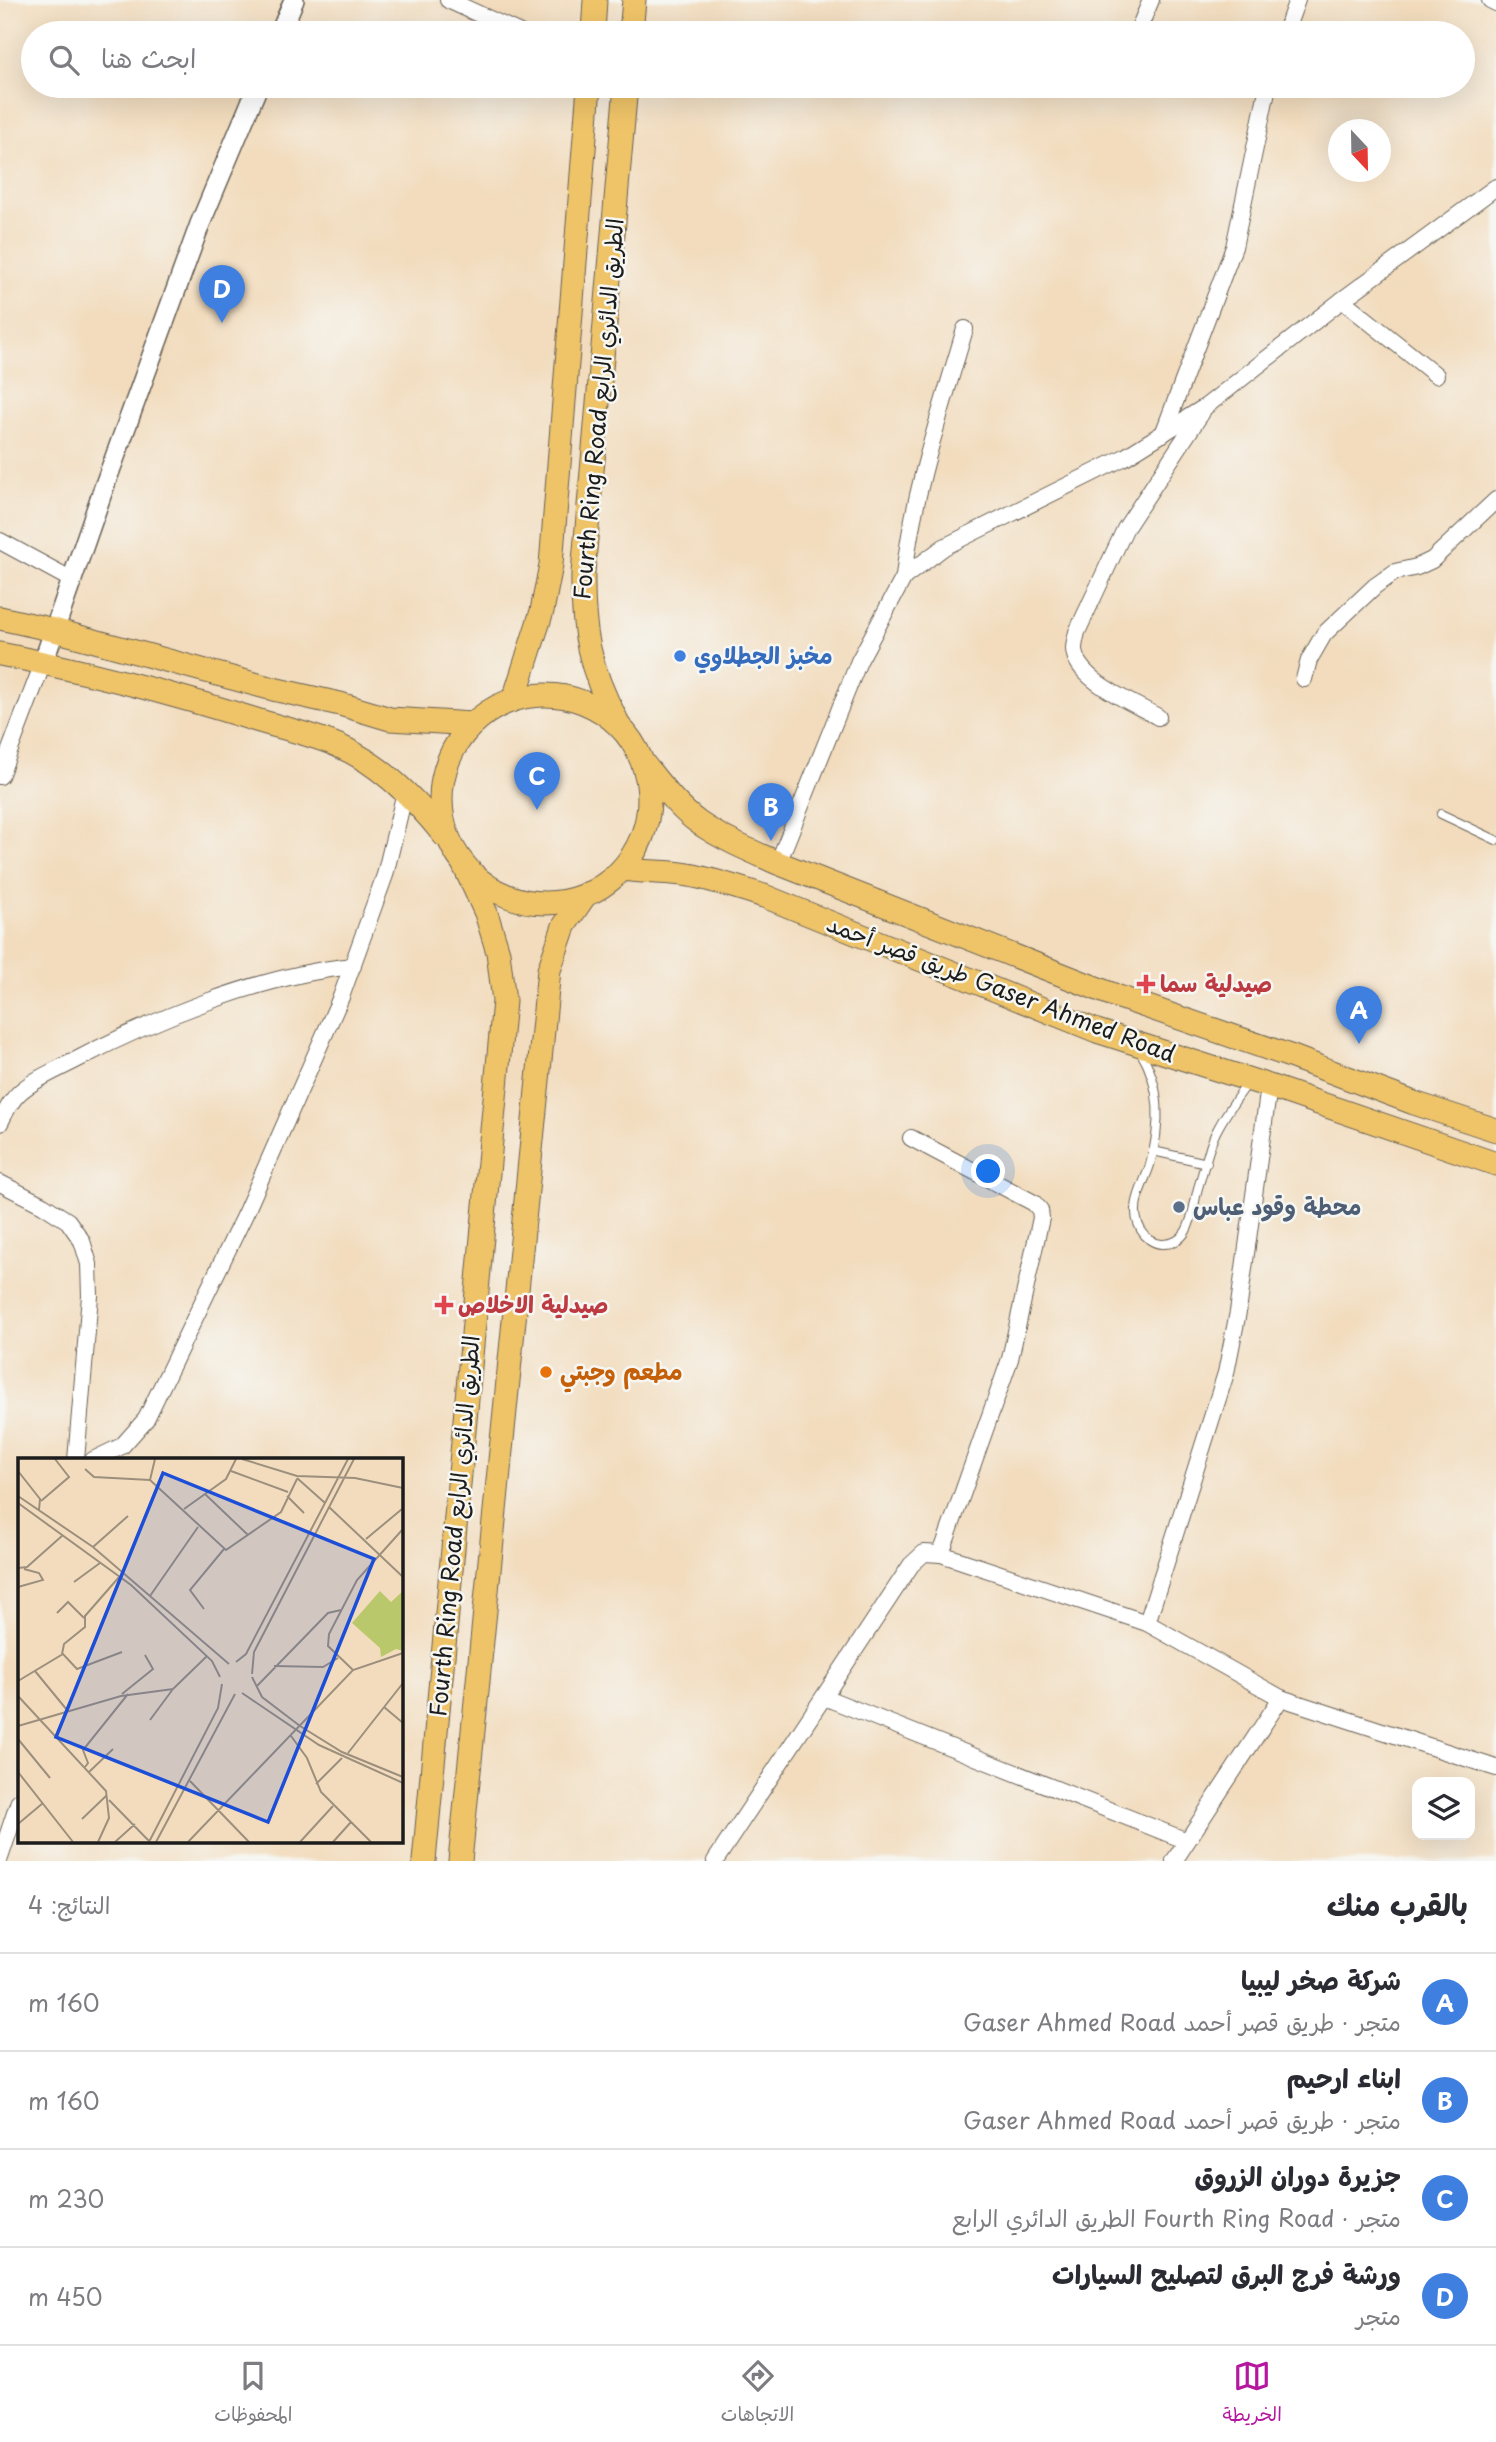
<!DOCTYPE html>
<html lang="ar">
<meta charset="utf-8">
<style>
body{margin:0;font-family:"Playpen Sans","Playpen Sans Arabic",sans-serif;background:#f7f7f7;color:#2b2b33;direction:rtl}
.controls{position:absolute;right:21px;bottom:21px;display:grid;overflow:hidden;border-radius:14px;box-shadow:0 7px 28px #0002}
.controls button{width:63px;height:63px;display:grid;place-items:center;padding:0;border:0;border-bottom:2px solid #e1e1e2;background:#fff;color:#2b2b33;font:35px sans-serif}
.compass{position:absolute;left:1328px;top:119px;width:63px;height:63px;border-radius:50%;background:#fff;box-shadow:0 7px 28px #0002;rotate:158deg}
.you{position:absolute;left:989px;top:1172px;width:24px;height:24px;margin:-18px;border:5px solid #fff;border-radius:50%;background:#1a73e8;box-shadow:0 0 0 10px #1a73e833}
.badge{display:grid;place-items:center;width:46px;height:46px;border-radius:50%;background:#b5179e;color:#fff;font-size:23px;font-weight:700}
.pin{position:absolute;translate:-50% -58px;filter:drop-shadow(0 2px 4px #0008)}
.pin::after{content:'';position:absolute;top:37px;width:24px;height:21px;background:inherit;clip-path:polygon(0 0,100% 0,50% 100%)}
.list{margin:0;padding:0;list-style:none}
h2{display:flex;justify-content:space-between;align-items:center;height:91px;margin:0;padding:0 28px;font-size:30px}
h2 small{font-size:23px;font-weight:400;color:#7c7c81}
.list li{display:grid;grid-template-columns:46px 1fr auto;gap:21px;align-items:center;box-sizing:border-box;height:98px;padding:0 28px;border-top:2px solid #e1e1e2}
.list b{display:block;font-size:26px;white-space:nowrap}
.list p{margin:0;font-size:23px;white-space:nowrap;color:#7c7c81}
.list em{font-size:23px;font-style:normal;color:#7c7c81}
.icon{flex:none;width:38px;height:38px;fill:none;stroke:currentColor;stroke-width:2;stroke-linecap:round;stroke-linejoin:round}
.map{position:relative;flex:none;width:1496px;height:1861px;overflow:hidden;direction:ltr}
.search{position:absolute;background:#fff;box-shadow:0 7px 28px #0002;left:21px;right:21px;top:21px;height:77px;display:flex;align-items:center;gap:18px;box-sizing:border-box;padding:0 24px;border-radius:38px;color:#7c7c81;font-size:26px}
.sheet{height:483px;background:#fff}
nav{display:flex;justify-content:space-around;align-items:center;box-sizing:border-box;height:98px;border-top:2px solid #e1e1e2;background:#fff;font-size:19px;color:#7c7c81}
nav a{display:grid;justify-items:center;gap:4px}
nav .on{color:#b5179e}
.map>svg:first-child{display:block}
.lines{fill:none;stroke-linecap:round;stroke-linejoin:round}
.service-casing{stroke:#675f54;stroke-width:10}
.minor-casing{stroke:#675f54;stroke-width:18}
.tertiary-casing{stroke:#675f54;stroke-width:22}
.primary-casing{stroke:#675f54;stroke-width:25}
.service{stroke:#fff;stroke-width:8}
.minor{stroke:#fff;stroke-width:16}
.tertiary{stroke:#fff;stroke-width:19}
.primary{stroke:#efc469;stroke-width:23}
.shop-dot{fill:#3f7fe0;stroke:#f6f6f2;stroke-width:2.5}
.health-dot{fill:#e0444e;stroke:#f6f6f2;stroke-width:2.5}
.service-dot{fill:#5c6f8a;stroke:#f6f6f2;stroke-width:2.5}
.food-dot{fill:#e8710a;stroke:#f6f6f2;stroke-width:2.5}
.labels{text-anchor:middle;stroke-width:5;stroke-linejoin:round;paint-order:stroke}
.street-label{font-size:23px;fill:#1c1c1c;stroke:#f6f6f2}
.shop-label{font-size:23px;font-weight:bold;fill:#366cbe;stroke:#f6f6f2;text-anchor:start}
.health-label{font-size:23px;font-weight:bold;fill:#be3a42;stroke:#f6f6f2;text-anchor:start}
.service-label{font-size:23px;font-weight:bold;fill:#4e5e75;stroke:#f6f6f2;text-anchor:start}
.food-label{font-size:23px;font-weight:bold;fill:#c56008;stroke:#f6f6f2;text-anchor:start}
.inset-road{fill:none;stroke:#9c8f7d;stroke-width:2}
.view{fill:#1d4ed8;fill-opacity:0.15;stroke:#1d4ed8;stroke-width:3.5}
.inset-edge{fill:none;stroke:#1c1c1c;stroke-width:3.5}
</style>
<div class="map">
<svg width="1496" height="1861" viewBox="0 0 1496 1861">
<rect width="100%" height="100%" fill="#f6f6f2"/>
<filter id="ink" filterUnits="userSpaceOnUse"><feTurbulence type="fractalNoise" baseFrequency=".0143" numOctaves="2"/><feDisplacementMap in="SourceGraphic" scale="14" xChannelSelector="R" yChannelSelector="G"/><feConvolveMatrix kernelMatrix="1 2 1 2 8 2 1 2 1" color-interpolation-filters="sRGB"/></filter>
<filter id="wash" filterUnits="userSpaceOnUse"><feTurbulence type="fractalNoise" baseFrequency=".00686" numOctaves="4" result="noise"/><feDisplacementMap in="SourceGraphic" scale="28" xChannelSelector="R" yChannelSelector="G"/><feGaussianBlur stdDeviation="1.57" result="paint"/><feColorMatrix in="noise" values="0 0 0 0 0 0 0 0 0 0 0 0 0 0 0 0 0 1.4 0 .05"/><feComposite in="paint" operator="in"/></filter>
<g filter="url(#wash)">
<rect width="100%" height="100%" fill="#f2dcbd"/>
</g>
<g filter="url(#ink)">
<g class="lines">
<g class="service-casing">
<g id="service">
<polyline points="1441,814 1496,840"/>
<path d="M1140 1051C1162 1087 1161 1125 1150 1165 1143 1187 1128 1207 1141 1230 1145 1237 1153 1244 1162 1244 1192 1245 1192 1210 1198 1188 1203 1172 1209 1146 1216 1132 1225 1114 1236 1099 1248 1083"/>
<polyline points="1153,1151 1207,1163"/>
</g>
</g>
<g class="minor-casing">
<g id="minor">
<polyline points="448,0 520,33"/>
<polyline points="1490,0 1496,3"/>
<polyline points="1137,33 1151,0"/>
<polyline points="1285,33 1297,0"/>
<polyline points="1342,300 1436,375"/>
<polyline points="1163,434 1234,247 1268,86"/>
<polyline points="0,541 72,580"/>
<path d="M904 577C913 492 941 411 965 329"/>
<polyline points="1304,679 1309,660 1324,634 1375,586 1395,572 1417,567 1432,560 1496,500"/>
<path d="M1158 717C1134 703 1075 680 1074 649 1074 644 1076 637 1077 632L1125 529 1202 412"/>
<polyline points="0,776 43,663"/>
<polyline points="778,863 859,661 904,577 944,547 1125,457 1205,407 1342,300 1496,187"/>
<path d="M0 1123C5 1112 11 1100 20 1092 36 1078 57 1070 76 1060 156 1018 262 975 353 966"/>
<polyline points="911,1138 1034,1203 1040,1210 1041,1218 1010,1359 941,1554"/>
<polyline points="0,1183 43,1205 68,1221 82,1241 89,1264 90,1296 76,1460"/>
<polyline points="93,1460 122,1446 146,1419 246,1212 341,997 385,875 405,792"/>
<polyline points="1147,1623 1226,1373 1238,1312 1269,1086"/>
<polyline points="824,1697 1187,1841"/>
<polyline points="0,1858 19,1801"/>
<polyline points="715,1861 911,1565 924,1553 941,1554 1147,1623 1281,1698 1496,1768"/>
<polyline points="1174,1861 1281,1698"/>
</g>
</g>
<g class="tertiary-casing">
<g id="tertiary">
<polyline points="280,33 294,0"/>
<polyline points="43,663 103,490 200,224 258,86"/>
</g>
</g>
<g class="primary-casing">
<g id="primary">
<polyline points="593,33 595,0"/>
<polyline points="631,33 634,0"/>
<polyline points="0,618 54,630 273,689 340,704 390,719 473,724"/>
<path d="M0 654C86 671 170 693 253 719 281 728 312 734 339 746 381 764 416 800 444 835"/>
<circle cx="545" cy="799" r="104"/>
<polyline points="514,699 542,611 551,565 589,86"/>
<path d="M616 719C589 669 582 629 583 573L626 86"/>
<path d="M643 763C660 784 677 807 699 823 724 840 751 851 778 863L1116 996 1290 1056 1414 1103 1496 1130"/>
<path d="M623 869C645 873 667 871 689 875 715 880 739 888 764 896L1097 1031 1269 1086 1496 1164"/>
<polyline points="424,1861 504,1001 498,952 486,913 463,863"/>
<polyline points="460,1861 549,970 564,926 586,894"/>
</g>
</g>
<use href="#service" class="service"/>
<use href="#minor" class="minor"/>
<use href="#tertiary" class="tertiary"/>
<use href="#primary" class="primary"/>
</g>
</g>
<circle class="shop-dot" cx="680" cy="656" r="7"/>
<g class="health-dot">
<path d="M1142.5 973.5h7v7h7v7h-7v7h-7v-7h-7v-7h7z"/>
<path d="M440.5 1294.5h7v7h7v7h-7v7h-7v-7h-7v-7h7z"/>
</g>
<circle class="service-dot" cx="1179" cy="1207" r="7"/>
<circle class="food-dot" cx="546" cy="1372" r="7"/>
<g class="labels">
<g class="street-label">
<text transform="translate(599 409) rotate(-85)" y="8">Fourth Ring Road الطريق الدائري الرابع</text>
<text transform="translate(1001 989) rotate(21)" y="8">طريق قصر أحمد Gaser Ahmed Road</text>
<text transform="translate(455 1526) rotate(-85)" y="8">Fourth Ring Road الطريق الدائري الرابع</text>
</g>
<g class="shop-label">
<text x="694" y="664">مخبز الجطلاوي</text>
</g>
<g class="health-label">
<text x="1160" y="992">صيدلية سما</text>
<text x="458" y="1313">صيدلية الاخلاص</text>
</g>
<g class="service-label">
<text x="1193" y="1215">محطة وقود عباس</text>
</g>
<g class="food-label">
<text x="560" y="1380">مطعم وجبتي</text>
</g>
</g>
<g transform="translate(18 1458)">
<rect width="385" height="385" fill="#f2dcbd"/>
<path d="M362 133 373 144 385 133V193L378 191 363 199 362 190 334 165Z" fill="#b9c86a"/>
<path class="inset-road" d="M224 1 279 18 337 20 385 30M67 11 76 19 132 22 208 92 263 54 279 21M0 13 22 41 21 52M213 13 270 34M279 20 307 45M132 22 137 1M187 36 230 77M0 38 75 89 211 206M269 38 286 55M23 43 51 19 37 1M0 45 113 127 194 203 202 219M311 49 385 119M166 51 208 21 218 1M348 81 384 51M75 89 110 58M0 110 9 109 45 77M56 124 82 105M0 129 25 122 21 115 6 111M132 138 180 69M186 151 172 132 206 91M39 155 50 144 66 160M44 196 46 186 67 169V158L102 118M218 204 228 196 330 1M256 208 305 209 320 200M335 212 310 188 311 176 339 122 385 71M17 213 49 252M234 216 236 194 336 1M234 219 244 239 282 268 324 294 385 319M0 223 45 196 59 211 104 194M238 229 310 155 323 152M224 235 301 287 385 325M104 236 135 211 127 197M0 238 88 333 91 360 80 384M366 249 385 265M132 262 155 231M0 268 103 238 155 231 189 198M273 278 289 300 303 334 353 384M0 281 32 320M330 295 385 225M67 309 70 305 65 292 110 236M0 314 55 384M71 314 95 291M172 323 231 384M298 326 324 300M91 342 131 383M64 361 89 337M0 366 25 345M97 384 117 366M131 384 200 250 204 226M138 384 217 236M170 384 335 212 385 195M282 384 315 348M315 384 333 364"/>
<path class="view" d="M145 15 356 101 250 364 38 279Z"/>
<rect width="385" height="385" class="inset-edge"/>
</g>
</svg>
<div class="controls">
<button><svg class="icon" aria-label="layers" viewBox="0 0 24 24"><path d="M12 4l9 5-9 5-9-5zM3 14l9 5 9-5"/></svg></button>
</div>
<svg class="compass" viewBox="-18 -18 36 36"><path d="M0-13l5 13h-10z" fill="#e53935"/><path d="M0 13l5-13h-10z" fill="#7c7c81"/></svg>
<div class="you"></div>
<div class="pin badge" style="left:1359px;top:1044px;background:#3f7fe0">A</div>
<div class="pin badge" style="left:771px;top:841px;background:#3f7fe0">B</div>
<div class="pin badge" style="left:537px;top:810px;background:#3f7fe0">C</div>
<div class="pin badge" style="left:222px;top:323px;background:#3f7fe0">D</div>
<div class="search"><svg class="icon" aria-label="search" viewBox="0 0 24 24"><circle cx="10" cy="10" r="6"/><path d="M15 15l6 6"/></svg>ابحث هنا</div>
</div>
<section class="sheet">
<h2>بالقرب منك<small>النتائج: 4</small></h2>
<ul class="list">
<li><span class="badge" style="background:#3f7fe0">A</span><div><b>شركة صخر ليبيا</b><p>متجر · طريق قصر أحمد Gaser Ahmed Road</p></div><em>160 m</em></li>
<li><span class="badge" style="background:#3f7fe0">B</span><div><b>ابناء ارحيم</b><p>متجر · طريق قصر أحمد Gaser Ahmed Road</p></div><em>160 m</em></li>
<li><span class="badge" style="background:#3f7fe0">C</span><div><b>جزيرة دوران الزروق</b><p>متجر · Fourth Ring Road الطريق الدائري الرابع</p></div><em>230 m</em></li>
<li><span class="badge" style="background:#3f7fe0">D</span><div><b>ورشة فرج البرق لتصليح السيارات</b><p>متجر</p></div><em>450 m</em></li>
</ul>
</section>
<nav>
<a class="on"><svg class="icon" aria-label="map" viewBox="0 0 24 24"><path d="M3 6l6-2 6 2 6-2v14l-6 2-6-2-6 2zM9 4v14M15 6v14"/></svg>الخريطة</a>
<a><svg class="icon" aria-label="directions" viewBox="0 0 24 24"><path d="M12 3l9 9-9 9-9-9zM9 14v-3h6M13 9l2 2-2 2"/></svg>الاتجاهات</a>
<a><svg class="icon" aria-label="saved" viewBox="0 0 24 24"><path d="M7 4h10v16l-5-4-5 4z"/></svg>المحفوظات</a>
</nav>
